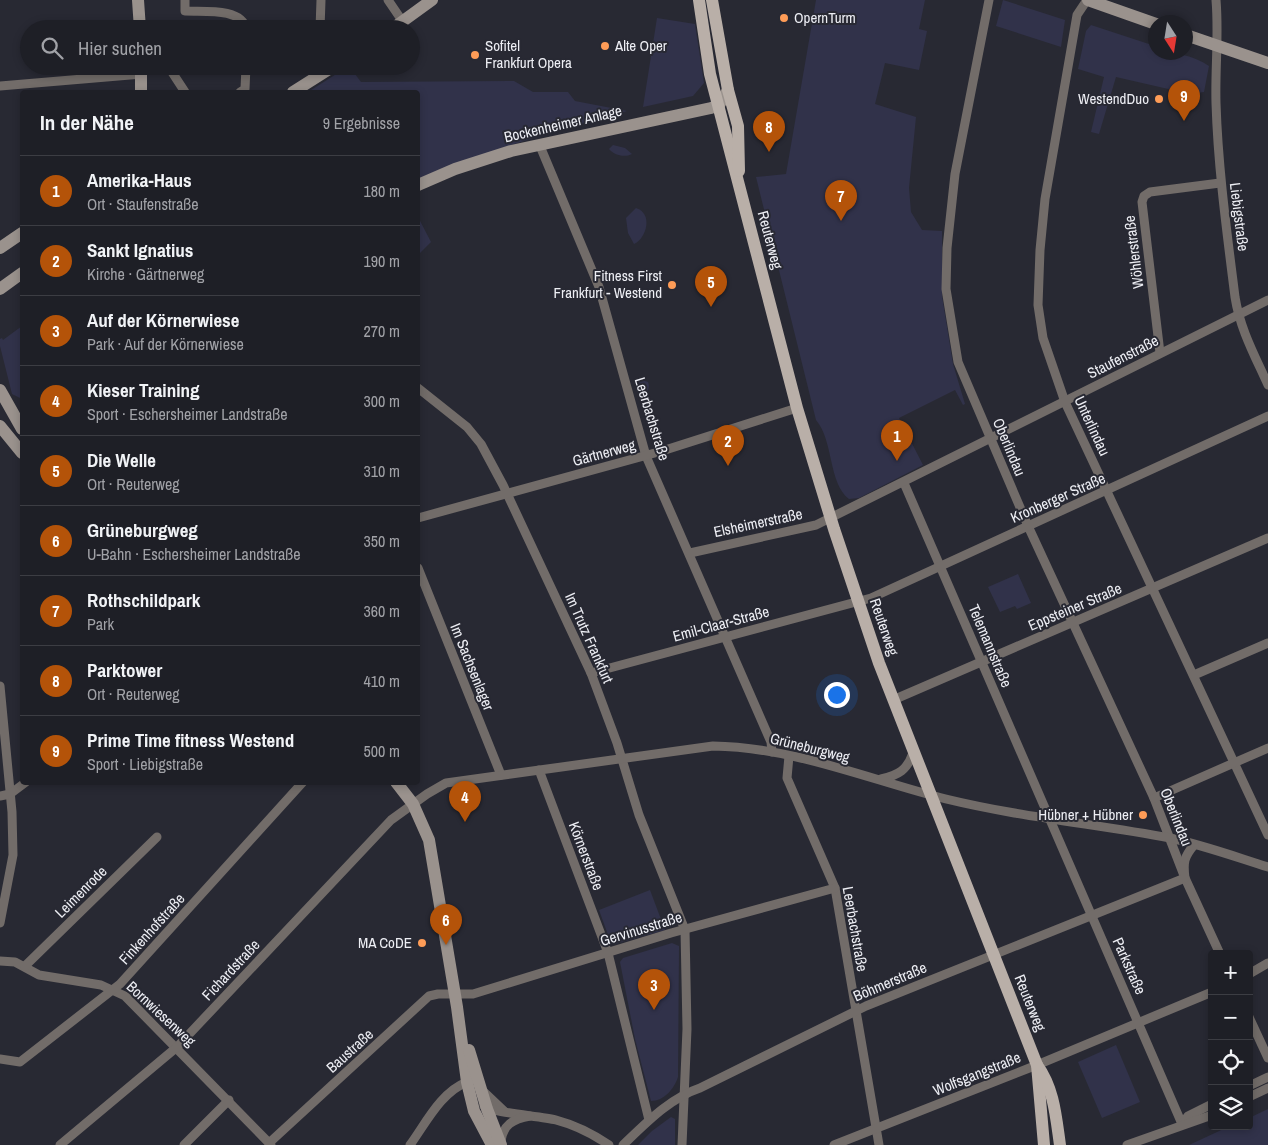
<!DOCTYPE html>
<html lang="de">
<meta charset="utf-8">
<style>
body{margin:0;font-family:"Archivo Narrow",sans-serif;background:#2b2c32;color:#f1f3f6}
.controls{position:absolute;right:15px;bottom:15px;display:grid;overflow:hidden;border-radius:5px;box-shadow:0 2px 8px #0003}
.controls button{width:45px;height:45px;display:grid;place-items:center;padding:0;border:0;border-bottom:1px solid #3c3d43;background:#1e1f26;color:#f1f3f6;font:25px sans-serif}
.compass{position:absolute;left:1148px;top:15px;width:45px;height:45px;border-radius:50%;background:#1e1f26;box-shadow:0 2px 8px #0003;rotate:168deg}
.you{position:absolute;left:836px;top:694px;width:18px;height:18px;margin:-12px;border:4px solid #fff;border-radius:50%;background:#1a73e8;box-shadow:0 0 0 8px #1a73e833}
.badge{display:grid;place-items:center;width:32px;height:32px;border-radius:50%;background:#b45309;color:#fff;font-size:16px;font-weight:700}
.pin{position:absolute;translate:-50% -41px;filter:drop-shadow(0 1px 2px #0008)}
.pin::after{content:'';position:absolute;top:26px;width:18px;height:15px;background:inherit;clip-path:polygon(0 0,100% 0,50% 100%)}
.list{margin:0;padding:0;list-style:none}
h2{display:flex;justify-content:space-between;align-items:center;height:65px;margin:0;padding:0 20px;font-size:21px}
h2 small{font-size:16px;font-weight:400;color:#a1a2a7}
.list li{display:grid;grid-template-columns:32px 1fr auto;gap:15px;align-items:center;box-sizing:border-box;height:70px;padding:0 20px;border-top:1px solid #3c3d43}
.list b{display:block;font-size:19px;white-space:nowrap}
.list p{margin:0;font-size:16px;white-space:nowrap;color:#a1a2a7}
.list em{font-size:16px;font-style:normal;color:#a1a2a7}
.icon{flex:none;width:28px;height:28px;fill:none;stroke:currentColor;stroke-width:2;stroke-linecap:round;stroke-linejoin:round}
.map{position:relative;flex:none;width:1268px;height:1145px;overflow:hidden}
.search{position:absolute;background:#1e1f26;box-shadow:0 2px 8px #0003;left:20px;top:20px;width:400px;height:55px;display:flex;align-items:center;gap:12px;box-sizing:border-box;padding:0 18px;border-radius:28px;color:#a1a2a7;font-size:19px}
.panel{position:absolute;background:#1e1f26;box-shadow:0 2px 8px #0003;left:20px;top:90px;width:400px;height:695px;border-radius:5px}
.map>svg:first-child{display:block}
.green{fill:#31324a}
.lines{fill:none;stroke-linecap:round;stroke-linejoin:round}
.minor{stroke:#726c69;stroke-width:9}
.secondary{stroke:#9a928d;stroke-width:12}
.primary{stroke:#b9afa8;stroke-width:12}
.poi-dot{fill:#fe9c57;stroke:#282933;stroke-width:2}
.labels{text-anchor:middle;stroke-width:4;stroke-linejoin:round;paint-order:stroke}
.poi-label{font-size:15px;fill:#edeef4;stroke:#282933;text-anchor:end}
.street-label{font-size:15px;fill:#edeef4;stroke:#282933}
</style>
<div class="map">
<svg width="1268" height="1145" viewBox="0 0 1268 1145">
<rect width="100%" height="100%" fill="#282933"/>
<g class="green">
<path d="M816 0H925L919 29 927 31 919 70 885 63 875 104 916 117 909 188 911 212 922 230 942 231V296L953 364 965 404 963 405 955 390 899 418 923 465 859 498 849 499C828 483 834 441 816 420L756 177 786 174Z"/>
<polygon points="1003,0 1065,20 1061,47 996,26"/>
<polygon points="657,18 695,24 704,83 693,96 643,107"/>
<path d="M1091 25 1155 46 1156 52C1174 52 1193 55 1209 66L1204 92 1190 94 1116 77 1099 134 1091 132 1104 77 1078 69 1086 31Z"/>
<path d="M349 66 361 82 514 81 533 92H568L575 101 627 111C556 131 485 150 418 181V92H308Z"/>
<path d="M613 145 625 148 632 154C624 158 614 155 609 149Z"/>
<path d="M636 208C653 213 647 238 634 244L628 233 626 218Z"/>
<polygon points="418,217 431,242 418,255"/>
<polygon points="22,326 22,399 12,394 0,346 0,339 2,338 3,340"/>
<path d="M642 380 648 382C650 387 648 389 647 394 646 407 654 416 649 429L636 385Z"/>
<polygon points="1018,574 1031,603 1017,609 1015,606 1000,612 988,587"/>
<polygon points="650,890 665,930 615,944 611,943 599,910"/>
<path d="M672 943 679 946 678 1077C674 1089 664 1101 651 1101L635 1039 620 962 623 958Z"/>
<polygon points="1116,1045 1140,1102 1102,1118 1078,1062"/>
<polygon points="1268,1109 1268,1145 1189,1145 1230,1126 1249,1126 1249,1118"/>
<polygon points="671,1117 675,1119 675,1145 638,1145 652,1131"/>
</g>
<g class="lines">
<g class="minor">
<path d="M185 0V11C202 12 242 7 246 29"/>
<polyline points="388,0 403,22"/>
<polyline points="989,0 955,174 947,248 946,289 958,362 1028,526 1154,798 1185,878 1220,954"/>
<polyline points="1087,0 1077,15 1045,199 1040,250 1038,305 1043,338 1065,402 1268,835"/>
<path d="M1216 0C1219 35 1215 69 1216 103 1218 168 1227 233 1235 297 1240 329 1255 356 1268 385"/>
<polyline points="320,29 321,0"/>
<polyline points="168,66 185,92"/>
<polyline points="0,86 142,74"/>
<polyline points="240,92 245,89 246,66"/>
<polyline points="540,146 599,287 646,456 771,742 772,752"/>
<polyline points="1160,353 1142,202 1144,196 1150,192 1220,183"/>
<polyline points="418,388 467,427 481,444 503,485 591,673 617,743 639,815 685,930 687,1029 682,1145"/>
<polyline points="904,483 1182,1124"/>
<polyline points="418,518 662,451 797,408"/>
<polyline points="690,553 816,525 1268,300"/>
<polyline points="418,568 501,775"/>
<polyline points="591,673 871,598 1268,416"/>
<polyline points="1194,675 1268,643"/>
<polyline points="0,686 12,812 13,855 0,923"/>
<polyline points="893,700 1268,538"/>
<polyline points="789,756 787,778 835,888 879,1145"/>
<polyline points="539,770 608,953 649,1120"/>
<path d="M881 779C899 775 907 770 913 753"/>
<polyline points="0,796 10,794 26,782"/>
<polyline points="1154,798 1268,748"/>
<polyline points="0,961 15,962 39,975 101,985 125,996 271,1145"/>
<polyline points="25,966 157,837"/>
<polyline points="1249,974 1268,963"/>
<polyline points="1249,1017 1268,1058"/>
<polyline points="0,1059 20,1062 120,984 303,782"/>
<polyline points="1249,1086 1268,1077"/>
<polyline points="484,1092 504,1111"/>
<polyline points="1249,1097 1268,1088"/>
<path d="M484 1106C491 1113 542 1116 556 1120 575 1125 593 1134 609 1145"/>
<polyline points="1182,1124 1188,1116 1212,1104"/>
<polyline points="269,1143 429,996 438,994 473,994 671,933 835,888"/>
<path d="M501 1143C502 1125 513 1119 530 1116"/>
<path d="M60 1145 177 1047 391 820 427 794 446 783 713 746C793 747 870 780 946 799 1020 817 1095 824 1170 838 1203 845 1236 857 1268 867"/>
<polyline points="184,1145 229,1100"/>
<path d="M410 1145C426 1123 441 1092 467 1082"/>
<path d="M623 1145C646 1123 670 1098 700 1088L866 1006 1185 878C1183 862 1184 857 1194 845"/>
<polyline points="834,1145 1037,1065 1212,992"/>
<polyline points="1127,1145 1212,1115"/>
</g>
<g class="secondary">
<polyline points="138,0 140,29"/>
<polyline points="1088,0 1156,24"/>
<polyline points="392,29 432,0"/>
<polyline points="1186,35 1268,63"/>
<polyline points="141,92 141,66"/>
<polyline points="293,92 334,66"/>
<polyline points="418,185 455,169 511,151 711,108 719,105 728,90"/>
<polyline points="0,248 22,233"/>
<polyline points="0,289 22,273"/>
<polyline points="0,390 22,429"/>
<polyline points="0,426 22,453"/>
<polyline points="396,782 413,804 429,840 457,1007 467,1082 474,1111 492,1145"/>
<polyline points="469,1050 487,1109 501,1145"/>
</g>
<g class="primary">
<polyline points="699,0 710,74 797,408 834,529 879,663 1037,1065 1044,1145"/>
<polyline points="712,0 728,90 738,126 739,171"/>
<path d="M1037 1065C1054 1088 1056 1117 1060 1145"/>
</g>
</g>
<g class="poi-dot">
<circle cx="784" cy="18" r="5"/>
<circle cx="605" cy="46" r="5"/>
<circle cx="475" cy="55" r="5"/>
<circle cx="1159" cy="99" r="5"/>
<circle cx="672" cy="285" r="5"/>
<circle cx="1143" cy="815" r="5"/>
<circle cx="422" cy="943" r="5"/>
</g>
<g class="labels">
<g class="poi-label">
<text x="794" y="23" text-anchor="start">OpernTurm</text>
<text x="485" y="51" text-anchor="start">Sofitel<tspan x="485" dy="17">Frankfurt Opera</tspan></text>
<text x="615" y="51" text-anchor="start">Alte Oper</text>
<text x="1149" y="104">WestendDuo</text>
<text x="662" y="281">Fitness First<tspan x="662" dy="17">Frankfurt - Westend</tspan></text>
<text x="1133" y="820">Hübner + Hübner</text>
<text x="412" y="948">MA CoDE</text>
</g>
<g class="street-label">
<text transform="translate(563 124) rotate(-13)" y="5">Bockenheimer Anlage</text>
<text transform="translate(1239 217) rotate(83)" y="5">Liebigstraße</text>
<text transform="translate(770 240) rotate(75)" y="5">Reuterweg</text>
<text transform="translate(1134 252) rotate(-97)" y="5">Wöhlerstraße</text>
<text transform="translate(1123 357) rotate(-27)" y="5">Staufenstraße</text>
<text transform="translate(652 419) rotate(73)" y="5">Leerbachstraße</text>
<text transform="translate(1092 426) rotate(65)" y="5">Unterlindau</text>
<text transform="translate(1009 447) rotate(67)" y="5">Oberlindau</text>
<text transform="translate(604 453) rotate(-15)" y="5">Gärtnerweg</text>
<text transform="translate(1058 498) rotate(-24)" y="5">Kronberger Straße</text>
<text transform="translate(758 523) rotate(-12)" y="5">Elsheimerstraße</text>
<text transform="translate(1075 607) rotate(-23)" y="5">Eppsteiner Straße</text>
<text transform="translate(721 624) rotate(-15)" y="5">Emil-Claar-Straße</text>
<text transform="translate(884 627) rotate(71)" y="5">Reuterweg</text>
<text transform="translate(589 638) rotate(66)" y="5">Im Trutz Frankfurt</text>
<text transform="translate(990 646) rotate(67)" y="5">Telemannstraße</text>
<text transform="translate(472 667) rotate(68)" y="5">Im Sachsenlager</text>
<text transform="translate(810 748) rotate(14)" y="5">Grüneburgweg</text>
<text transform="translate(1176 817) rotate(68)" y="5">Oberlindau</text>
<text transform="translate(586 856) rotate(69)" y="5">Körnerstraße</text>
<text transform="translate(81 892) rotate(-45)" y="5">Leimenrode</text>
<text transform="translate(152 929) rotate(-48)" y="5">Finkenhofstraße</text>
<text transform="translate(641 929) rotate(-17)" y="5">Gervinusstraße</text>
<text transform="translate(855 929) rotate(80)" y="5">Leerbachstraße</text>
<text transform="translate(1129 966) rotate(66)" y="5">Parkstraße</text>
<text transform="translate(231 970) rotate(-47)" y="5">Fichardstraße</text>
<text transform="translate(890 982) rotate(-23)" y="5">Böhmerstraße</text>
<text transform="translate(1030 1003) rotate(68)" y="5">Reuterweg</text>
<text transform="translate(161 1014) rotate(43)" y="5">Bornwiesenweg</text>
<text transform="translate(350 1051) rotate(-42)" y="5">Baustraße</text>
<text transform="translate(977 1074) rotate(-22)" y="5">Wolfsgangstraße</text>
</g>
</g>
</svg>
<div class="controls">
<button>+</button>
<button>−</button>
<button><svg class="icon" aria-label="locate" viewBox="0 0 24 24"><circle cx="12" cy="12" r="6"/><path d="M12 2v4M12 18v4M2 12h4M18 12h4"/></svg></button>
<button><svg class="icon" aria-label="layers" viewBox="0 0 24 24"><path d="M12 4l9 5-9 5-9-5zM3 14l9 5 9-5"/></svg></button>
</div>
<svg class="compass" viewBox="-18 -18 36 36"><path d="M0-13l5 13h-10z" fill="#e53935"/><path d="M0 13l5-13h-10z" fill="#a1a2a7"/></svg>
<div class="you"></div>
<div class="pin badge" style="left:897px;top:461px">1</div>
<div class="pin badge" style="left:728px;top:466px">2</div>
<div class="pin badge" style="left:654px;top:1010px">3</div>
<div class="pin badge" style="left:465px;top:822px">4</div>
<div class="pin badge" style="left:711px;top:307px">5</div>
<div class="pin badge" style="left:446px;top:945px">6</div>
<div class="pin badge" style="left:841px;top:221px">7</div>
<div class="pin badge" style="left:769px;top:152px">8</div>
<div class="pin badge" style="left:1184px;top:121px">9</div>
<div class="search"><svg class="icon" aria-label="search" viewBox="0 0 24 24"><circle cx="10" cy="10" r="6"/><path d="M15 15l6 6"/></svg>Hier suchen</div>
<section class="panel">
<h2>In der Nähe<small>9 Ergebnisse</small></h2>
<ul class="list">
<li><span class="badge">1</span><div><b>Amerika-Haus</b><p>Ort · Staufenstraße</p></div><em>180 m</em></li>
<li><span class="badge">2</span><div><b>Sankt Ignatius</b><p>Kirche · Gärtnerweg</p></div><em>190 m</em></li>
<li><span class="badge">3</span><div><b>Auf der Körnerwiese</b><p>Park · Auf der Körnerwiese</p></div><em>270 m</em></li>
<li><span class="badge">4</span><div><b>Kieser Training</b><p>Sport · Eschersheimer Landstraße</p></div><em>300 m</em></li>
<li><span class="badge">5</span><div><b>Die Welle</b><p>Ort · Reuterweg</p></div><em>310 m</em></li>
<li><span class="badge">6</span><div><b>Grüneburgweg</b><p>U-Bahn · Eschersheimer Landstraße</p></div><em>350 m</em></li>
<li><span class="badge">7</span><div><b>Rothschildpark</b><p>Park</p></div><em>360 m</em></li>
<li><span class="badge">8</span><div><b>Parktower</b><p>Ort · Reuterweg</p></div><em>410 m</em></li>
<li><span class="badge">9</span><div><b>Prime Time fitness Westend</b><p>Sport · Liebigstraße</p></div><em>500 m</em></li>
</ul>
</section>
</div>
